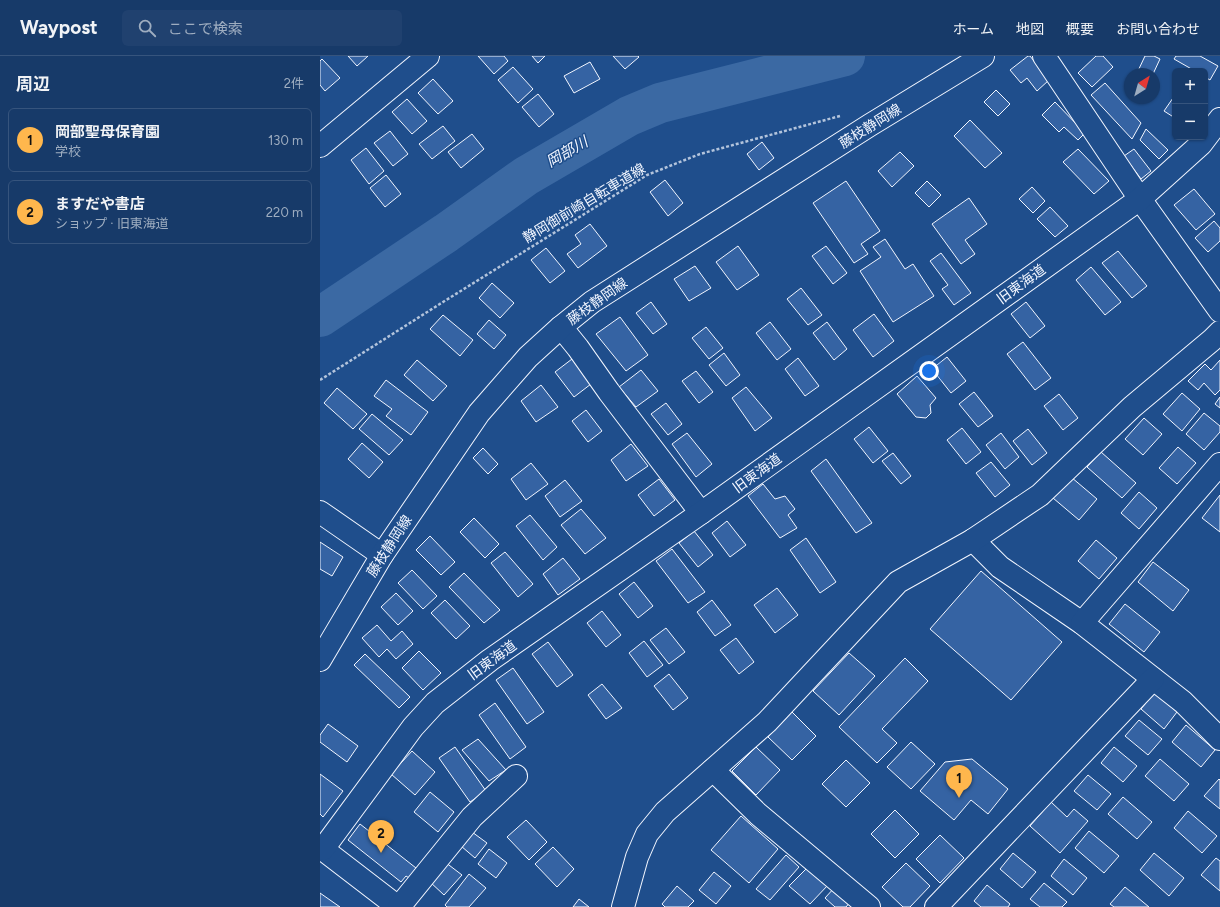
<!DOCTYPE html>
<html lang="ja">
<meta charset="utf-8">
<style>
body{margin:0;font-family:Figtree,"Noto Sans JP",sans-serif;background:#20416f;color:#f1f3f6}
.controls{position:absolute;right:12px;top:12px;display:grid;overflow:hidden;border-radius:6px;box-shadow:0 1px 3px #0004}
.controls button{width:36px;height:36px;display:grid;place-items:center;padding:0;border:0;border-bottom:1px solid #36547d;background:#173a69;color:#f1f3f6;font:20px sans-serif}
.compass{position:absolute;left:804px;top:12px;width:36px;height:36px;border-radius:50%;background:#173a69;box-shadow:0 1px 3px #0004;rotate:37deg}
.you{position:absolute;left:609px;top:315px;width:14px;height:14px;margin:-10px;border:3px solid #fff;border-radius:50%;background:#1a73e8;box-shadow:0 0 0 6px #1a73e833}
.badge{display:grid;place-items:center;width:26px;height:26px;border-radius:50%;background:#ffb74d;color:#111;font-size:13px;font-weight:700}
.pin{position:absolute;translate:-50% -33px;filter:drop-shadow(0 1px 2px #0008)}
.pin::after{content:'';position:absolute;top:21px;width:14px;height:12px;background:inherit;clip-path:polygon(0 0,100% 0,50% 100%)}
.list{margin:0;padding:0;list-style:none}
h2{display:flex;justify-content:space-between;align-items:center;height:52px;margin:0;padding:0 16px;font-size:17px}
h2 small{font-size:13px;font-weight:400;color:#9eadc0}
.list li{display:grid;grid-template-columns:26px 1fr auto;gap:12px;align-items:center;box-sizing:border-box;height:64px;margin:0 8px 8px;padding:0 8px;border:1px solid #36547d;border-radius:6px}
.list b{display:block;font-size:15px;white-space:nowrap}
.list p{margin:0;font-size:13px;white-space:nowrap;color:#9eadc0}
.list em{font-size:13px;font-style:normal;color:#9eadc0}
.icon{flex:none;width:22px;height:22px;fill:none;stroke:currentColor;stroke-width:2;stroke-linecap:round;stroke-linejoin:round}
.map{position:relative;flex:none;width:900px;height:851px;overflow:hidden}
header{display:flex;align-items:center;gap:24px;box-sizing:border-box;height:56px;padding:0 20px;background:#173a69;border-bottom:1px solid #36547d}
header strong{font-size:19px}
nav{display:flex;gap:22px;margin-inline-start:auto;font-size:14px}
.search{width:280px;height:36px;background:#20416f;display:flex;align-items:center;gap:10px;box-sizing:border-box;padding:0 14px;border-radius:6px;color:#9eadc0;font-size:15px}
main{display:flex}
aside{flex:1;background:#173a69}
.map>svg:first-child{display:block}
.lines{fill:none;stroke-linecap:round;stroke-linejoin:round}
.river{stroke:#3b69a3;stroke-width:40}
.building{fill:#3563a3;stroke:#f2f6ff}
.minor-casing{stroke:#f2f6ff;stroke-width:24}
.major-casing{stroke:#f2f6ff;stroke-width:24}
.path{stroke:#b3c4dc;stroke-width:2.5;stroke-dasharray:3 2;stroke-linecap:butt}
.minor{stroke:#1f4e8c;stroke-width:22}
.major{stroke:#1f4e8c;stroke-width:22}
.labels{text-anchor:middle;stroke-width:3;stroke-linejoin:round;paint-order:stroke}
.street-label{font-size:14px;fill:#f2f6ff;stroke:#1f4e8c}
.water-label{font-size:15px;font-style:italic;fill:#f2f6ff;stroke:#1f4e8c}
</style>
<header>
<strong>Waypost</strong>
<div class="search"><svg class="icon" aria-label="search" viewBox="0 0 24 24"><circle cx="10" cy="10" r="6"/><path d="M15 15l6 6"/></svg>ここで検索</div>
<nav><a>ホーム</a><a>地図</a><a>概要</a><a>お問い合わせ</a></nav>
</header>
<main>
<aside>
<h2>周辺<small>2件</small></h2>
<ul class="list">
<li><span class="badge">1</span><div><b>岡部聖母保育園</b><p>学校</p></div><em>130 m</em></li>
<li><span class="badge">2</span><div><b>ますだや書店</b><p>ショップ · 旧東海道</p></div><em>220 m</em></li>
</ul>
</aside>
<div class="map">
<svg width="900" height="851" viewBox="0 0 900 851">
<rect width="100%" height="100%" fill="#1f4e8c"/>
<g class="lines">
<polyline class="river" points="0,261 126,177 206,120 309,60 340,47 525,0"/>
</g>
<g class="building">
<polygon points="28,0 48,0 37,10"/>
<polygon points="158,0 184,0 188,5 174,18"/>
<polygon points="212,0 225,0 218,7"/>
<polygon points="293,0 318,0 319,1 305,13"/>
<polygon points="708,0 710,0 729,24 717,35 707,22 701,27 690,14"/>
<polygon points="776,0 783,0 793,11 772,31 758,17"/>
<polygon points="825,0 834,0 840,3 833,18 819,18 817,17"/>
<polygon points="856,0 880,0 898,10 890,24 885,21 885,15 875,15 854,3"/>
<polygon points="2,3 20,22 5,35 0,29 0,5"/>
<polygon points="270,6 280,23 254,37 244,20"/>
<polygon points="193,11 213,33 198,47 178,24"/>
<polygon points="113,23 133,45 118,58 98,37"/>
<polygon points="785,27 821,67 812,83 771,39"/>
<polygon points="676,34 690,48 678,60 664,46"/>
<polygon points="218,38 234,58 219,71 202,51"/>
<polygon points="853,42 855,44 855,62 844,55"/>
<polygon points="87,43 107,65 92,78 72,56"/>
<polygon points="735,46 765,77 758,84 744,71 739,76 722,59"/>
<polygon points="650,64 682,97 665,112 634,80"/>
<polygon points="123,70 135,85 112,103 99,88"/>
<polygon points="826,73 848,94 839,103 820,84"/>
<polygon points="70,75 88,98 73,110 54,87"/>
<polygon points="152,78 164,93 141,112 128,96"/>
<polygon points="442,86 454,102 439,114 427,98"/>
<polygon points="46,92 64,115 49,128 31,104"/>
<polygon points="758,93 789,125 774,138 743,106"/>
<polygon points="814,93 831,115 821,123 804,100"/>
<polygon points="580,96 594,110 572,131 558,115"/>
<polygon points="66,119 81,138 65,151 50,132"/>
<polygon points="345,124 363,147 348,160 330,136"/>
<polygon points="526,125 560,175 541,188 548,198 534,207 493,147"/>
<polygon points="607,125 621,139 609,151 595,137"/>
<polygon points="712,131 725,145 713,157 699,143"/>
<polygon points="874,133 895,158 876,174 854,149"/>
<polygon points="649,142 667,168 645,184 655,198 641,208 612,168"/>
<polygon points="730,151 748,170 735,181 717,163"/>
<polygon points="894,165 900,172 900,185 888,196 875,182"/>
<polygon points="270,168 287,190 258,212 247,198 261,188 255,179"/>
<polygon points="565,183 585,213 593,208 614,240 573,266 540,215 561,201 553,191"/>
<polygon points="418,190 439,219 417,234 396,206"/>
<polygon points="506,190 527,217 513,228 492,200"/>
<polygon points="226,192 245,215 230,227 211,204"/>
<polygon points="798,195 827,230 812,242 782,207"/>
<polygon points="621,197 651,237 634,249 622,233 628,229 610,205"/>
<polygon points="375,210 391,232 369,245 354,223"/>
<polygon points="771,211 801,246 785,259 756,224"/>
<polygon points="172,227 194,247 180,262 159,242"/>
<polygon points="481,232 502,259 488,269 467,243"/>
<polygon points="331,246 347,268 333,278 316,257"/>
<polygon points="706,246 725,270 710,282 691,258"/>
<polygon points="554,258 574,285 553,301 533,274"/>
<polygon points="123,259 153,284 140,300 110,273"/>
<polygon points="300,261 328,299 306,315 276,278"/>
<polygon points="169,264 186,279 174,293 157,278"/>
<polygon points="450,266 471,293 457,304 436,277"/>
<polygon points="507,266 527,293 514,304 493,277"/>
<polygon points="386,271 403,292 389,303 372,282"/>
<polygon points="703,286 731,322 715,334 687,298"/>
<polygon points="404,297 420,319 406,330 389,309"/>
<polygon points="627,301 646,325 631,337 612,313"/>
<polygon points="478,302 499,330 485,340 465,313"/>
<polygon points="252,303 271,328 254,341 235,316"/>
<polygon points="97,304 127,330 113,345 84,319"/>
<polygon points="900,304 900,334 895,339 884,327 878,334 868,325 885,308 891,314"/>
<polygon points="321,314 338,335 316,351 299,331"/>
<polygon points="376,315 393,336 379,347 362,325"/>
<polygon points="597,320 616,342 610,349 611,357 606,362 596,361 577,338"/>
<polygon points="66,324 108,356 91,379 66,360 72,353 54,340"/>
<polygon points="221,329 238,351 216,366 201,345"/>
<polygon points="426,331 452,362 435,375 412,342"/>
<polygon points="17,332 47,358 33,373 4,347"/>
<polygon points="654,336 673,360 658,371 639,348"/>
<polygon points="862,337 880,353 862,375 843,358"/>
<polygon points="739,338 758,362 743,374 724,350"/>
<polygon points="900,341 900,352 895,348"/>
<polygon points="346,347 362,368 348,379 331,358"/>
<polygon points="266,354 282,375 268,386 252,365"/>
<polygon points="884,357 900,370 900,376 884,394 866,378"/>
<polygon points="52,358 83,384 69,399 39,373"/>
<polygon points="824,362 842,378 823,399 805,383"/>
<polygon points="549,371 568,395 553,407 534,383"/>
<polygon points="642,372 661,396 646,408 627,384"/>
<polygon points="708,373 727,397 712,409 693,385"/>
<polygon points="367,377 392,408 376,421 352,388"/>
<polygon points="681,377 699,401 685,413 666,389"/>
<polygon points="42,387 63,406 49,422 28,403"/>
<polygon points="311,388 328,410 306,425 291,404"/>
<polygon points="858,391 876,407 857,428 839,412"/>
<polygon points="163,392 178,408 168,418 153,402"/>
<polygon points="781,396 816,427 802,442 767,411"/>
<polygon points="573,397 591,420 581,428 562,405"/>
<polygon points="506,403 552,467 536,477 491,415"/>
<polygon points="671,406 690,429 675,441 656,417"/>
<polygon points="211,407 228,428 206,444 191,423"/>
<polygon points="751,421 777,443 759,464 733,442"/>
<polygon points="339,423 355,444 334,460 318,439"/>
<polygon points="245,424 262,445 240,461 225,440"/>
<polygon points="443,428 455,443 465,440 475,453 468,459 477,472 460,482 428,440"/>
<polygon points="819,436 837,452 819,473 801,457"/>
<polygon points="900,439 900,476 882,462"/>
<polygon points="261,453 286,482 265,498 241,469"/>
<polygon points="210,459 237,491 223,504 196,470"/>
<polygon points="154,462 179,488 165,502 140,476"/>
<polygon points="407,465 426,489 410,501 392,477"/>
<polygon points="374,475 393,499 378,511 359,487"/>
<polygon points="110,480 135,506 121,519 96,494"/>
<polygon points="486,482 516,526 500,537 470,494"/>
<polygon points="776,484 797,502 779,523 758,505"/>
<polygon points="0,486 23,501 12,520 0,513"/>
<polygon points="352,493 385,536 368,547 336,505"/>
<polygon points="185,496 213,528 198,541 171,507"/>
<polygon points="243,502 260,523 238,539 223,518"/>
<polygon points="833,506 869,534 853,555 818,526"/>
<polygon points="92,514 117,540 103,553 78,527"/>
<polygon points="661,515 742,586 691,644 610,573"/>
<polygon points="144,517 180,554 164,567 129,531"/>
<polygon points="314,526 333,550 318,562 299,538"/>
<polygon points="457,532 478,559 455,577 434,549"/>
<polygon points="76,537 93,555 78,569 61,551"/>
<polygon points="125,544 150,570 136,583 111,557"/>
<polygon points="392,544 411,569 395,580 377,556"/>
<polygon points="805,548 840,576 824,596 789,568"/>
<polygon points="282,555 301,579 286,591 267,567"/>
<polygon points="57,569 71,585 82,575 93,588 76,603 67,593 59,601 42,582"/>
<polygon points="346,572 365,596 349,608 330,584"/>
<polygon points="416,582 434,606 419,618 400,594"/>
<polygon points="324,585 343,609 327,621 309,597"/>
<polygon points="228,586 253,619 237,631 212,598"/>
<polygon points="99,595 121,617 103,634 82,612"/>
<polygon points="529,597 555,620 519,659 493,635"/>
<polygon points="45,598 90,641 79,652 34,609"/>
<polygon points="585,602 608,625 562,673 577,687 557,707 519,671"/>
<polygon points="193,612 224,656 207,668 176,624"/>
<polygon points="349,618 368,642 353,654 334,630"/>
<polygon points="282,628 302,652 286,663 268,639"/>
<polygon points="834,637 857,656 844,673 821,653"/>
<polygon points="175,647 206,691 190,703 159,659"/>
<polygon points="472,656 496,680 472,704 448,681"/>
<polygon points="819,664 842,683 828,699 805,680"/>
<polygon points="8,668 38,690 27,706 0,686 0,679"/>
<polygon points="866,669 895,694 881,711 852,686"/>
<polygon points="158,683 186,714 169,725 142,694"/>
<polygon points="591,686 615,708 591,733 567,711"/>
<polygon points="135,691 166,735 150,746 119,702"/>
<polygon points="436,691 460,714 436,739 412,715"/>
<polygon points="794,691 817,710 803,726 781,707"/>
<polygon points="92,695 115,716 95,739 71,718"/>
<polygon points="652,703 688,733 668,758 651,744 634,764 600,735 625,706"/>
<polygon points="840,703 869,728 854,745 825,720"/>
<polygon points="526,704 550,727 526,751 502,728"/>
<polygon points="0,718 23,735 3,761 0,758"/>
<polygon points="768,719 791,738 777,754 754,735"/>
<polygon points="899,723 900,724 900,753 884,740"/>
<polygon points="110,736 134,756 118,776 94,756"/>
<polygon points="803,741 832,766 817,783 788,758"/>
<polygon points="731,746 747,761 754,753 768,765 740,797 710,770"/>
<polygon points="575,754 599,778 575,802 551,778"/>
<polygon points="868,755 897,780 882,797 854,772"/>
<polygon points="421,760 458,793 429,827 391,794"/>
<polygon points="206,764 227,786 209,804 187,781"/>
<polygon points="40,768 96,812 89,822 86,820 81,826 28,784"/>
<polygon points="769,775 799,800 784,817 755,792"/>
<polygon points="152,776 167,787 155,802 141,790"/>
<polygon points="620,779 644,802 620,827 596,803"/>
<polygon points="233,791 254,813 237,831 215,808"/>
<polygon points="169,793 187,807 176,822 158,808"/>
<polygon points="693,797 716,816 702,832 680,813"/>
<polygon points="834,797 864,822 849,840 820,814"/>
<polygon points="466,799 479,811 450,844 436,833"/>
<polygon points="896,802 900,805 900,835 881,819"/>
<polygon points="744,803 767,822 753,839 731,820"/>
<polygon points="125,806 142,819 124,839 109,825"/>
<polygon points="586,807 610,830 590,851 583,851 562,831"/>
<polygon points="489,810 509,828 490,848 469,830"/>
<polygon points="394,816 411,830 396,848 379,834"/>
<polygon points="149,818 166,832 149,851 127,851 125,849"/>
<polygon points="724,827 747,846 742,851 720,851 710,843"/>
<polygon points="667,829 690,848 688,851 661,851 654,845"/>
<polygon points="357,830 374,845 368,851 345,851 342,848"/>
<polygon points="515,831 531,845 526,851 515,851 505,842"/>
<polygon points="805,831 829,851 794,851 790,848"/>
<polygon points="0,837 20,851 0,851"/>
<polygon points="259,843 269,851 253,851"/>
</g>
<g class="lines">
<g class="minor-casing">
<g id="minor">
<polyline points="724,0 820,143 900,255"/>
<polyline points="0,90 108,0"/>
<polyline points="241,271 258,292 289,336 381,457"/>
<polyline points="0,456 62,499"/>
<polyline points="653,484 680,511 762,567 863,646 900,683"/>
<polyline points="762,567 900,408"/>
<polyline points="393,714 438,758 549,851"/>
<polyline points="0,791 78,851"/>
<polyline points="3,793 93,671 115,647 170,604 381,457 820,143 881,88 900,63"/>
<polyline points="79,851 152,761 196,720"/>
<polyline points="303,851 317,801 327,778 345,756 447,666 578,526 653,484 720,439 812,351 892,284 900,276"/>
<polyline points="616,851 833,623"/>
</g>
</g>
<g class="major-casing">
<polyline id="major" points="0,604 62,499 159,357 208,301 241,271 272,246 550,69 663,0"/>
</g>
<polyline class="path" points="0,324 123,246 327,119 380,98 520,60"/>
<use href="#minor" class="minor"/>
<use href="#major" class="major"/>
</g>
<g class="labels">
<g class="street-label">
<text transform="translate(550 70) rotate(-32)" y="5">藤枝静岡線</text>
<text transform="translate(264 147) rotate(-31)" y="5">静岡御前崎自転車道線</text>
<text transform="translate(701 228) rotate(-36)" y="5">旧東海道</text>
<text transform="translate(277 245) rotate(-35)" y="5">藤枝静岡線</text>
<text transform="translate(437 417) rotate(-36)" y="5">旧東海道</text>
<text transform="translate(69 490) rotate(-57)" y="5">藤枝静岡線</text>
<text transform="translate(172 604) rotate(-36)" y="5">旧東海道</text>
</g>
<g class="water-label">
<text transform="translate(247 96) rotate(-30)" y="5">岡部川</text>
</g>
</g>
</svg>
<div class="controls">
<button>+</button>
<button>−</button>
</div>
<svg class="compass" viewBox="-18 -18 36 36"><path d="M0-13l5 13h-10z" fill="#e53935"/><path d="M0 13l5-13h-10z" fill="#9eadc0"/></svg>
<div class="you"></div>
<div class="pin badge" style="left:639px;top:742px">1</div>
<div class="pin badge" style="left:61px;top:797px">2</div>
</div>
</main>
